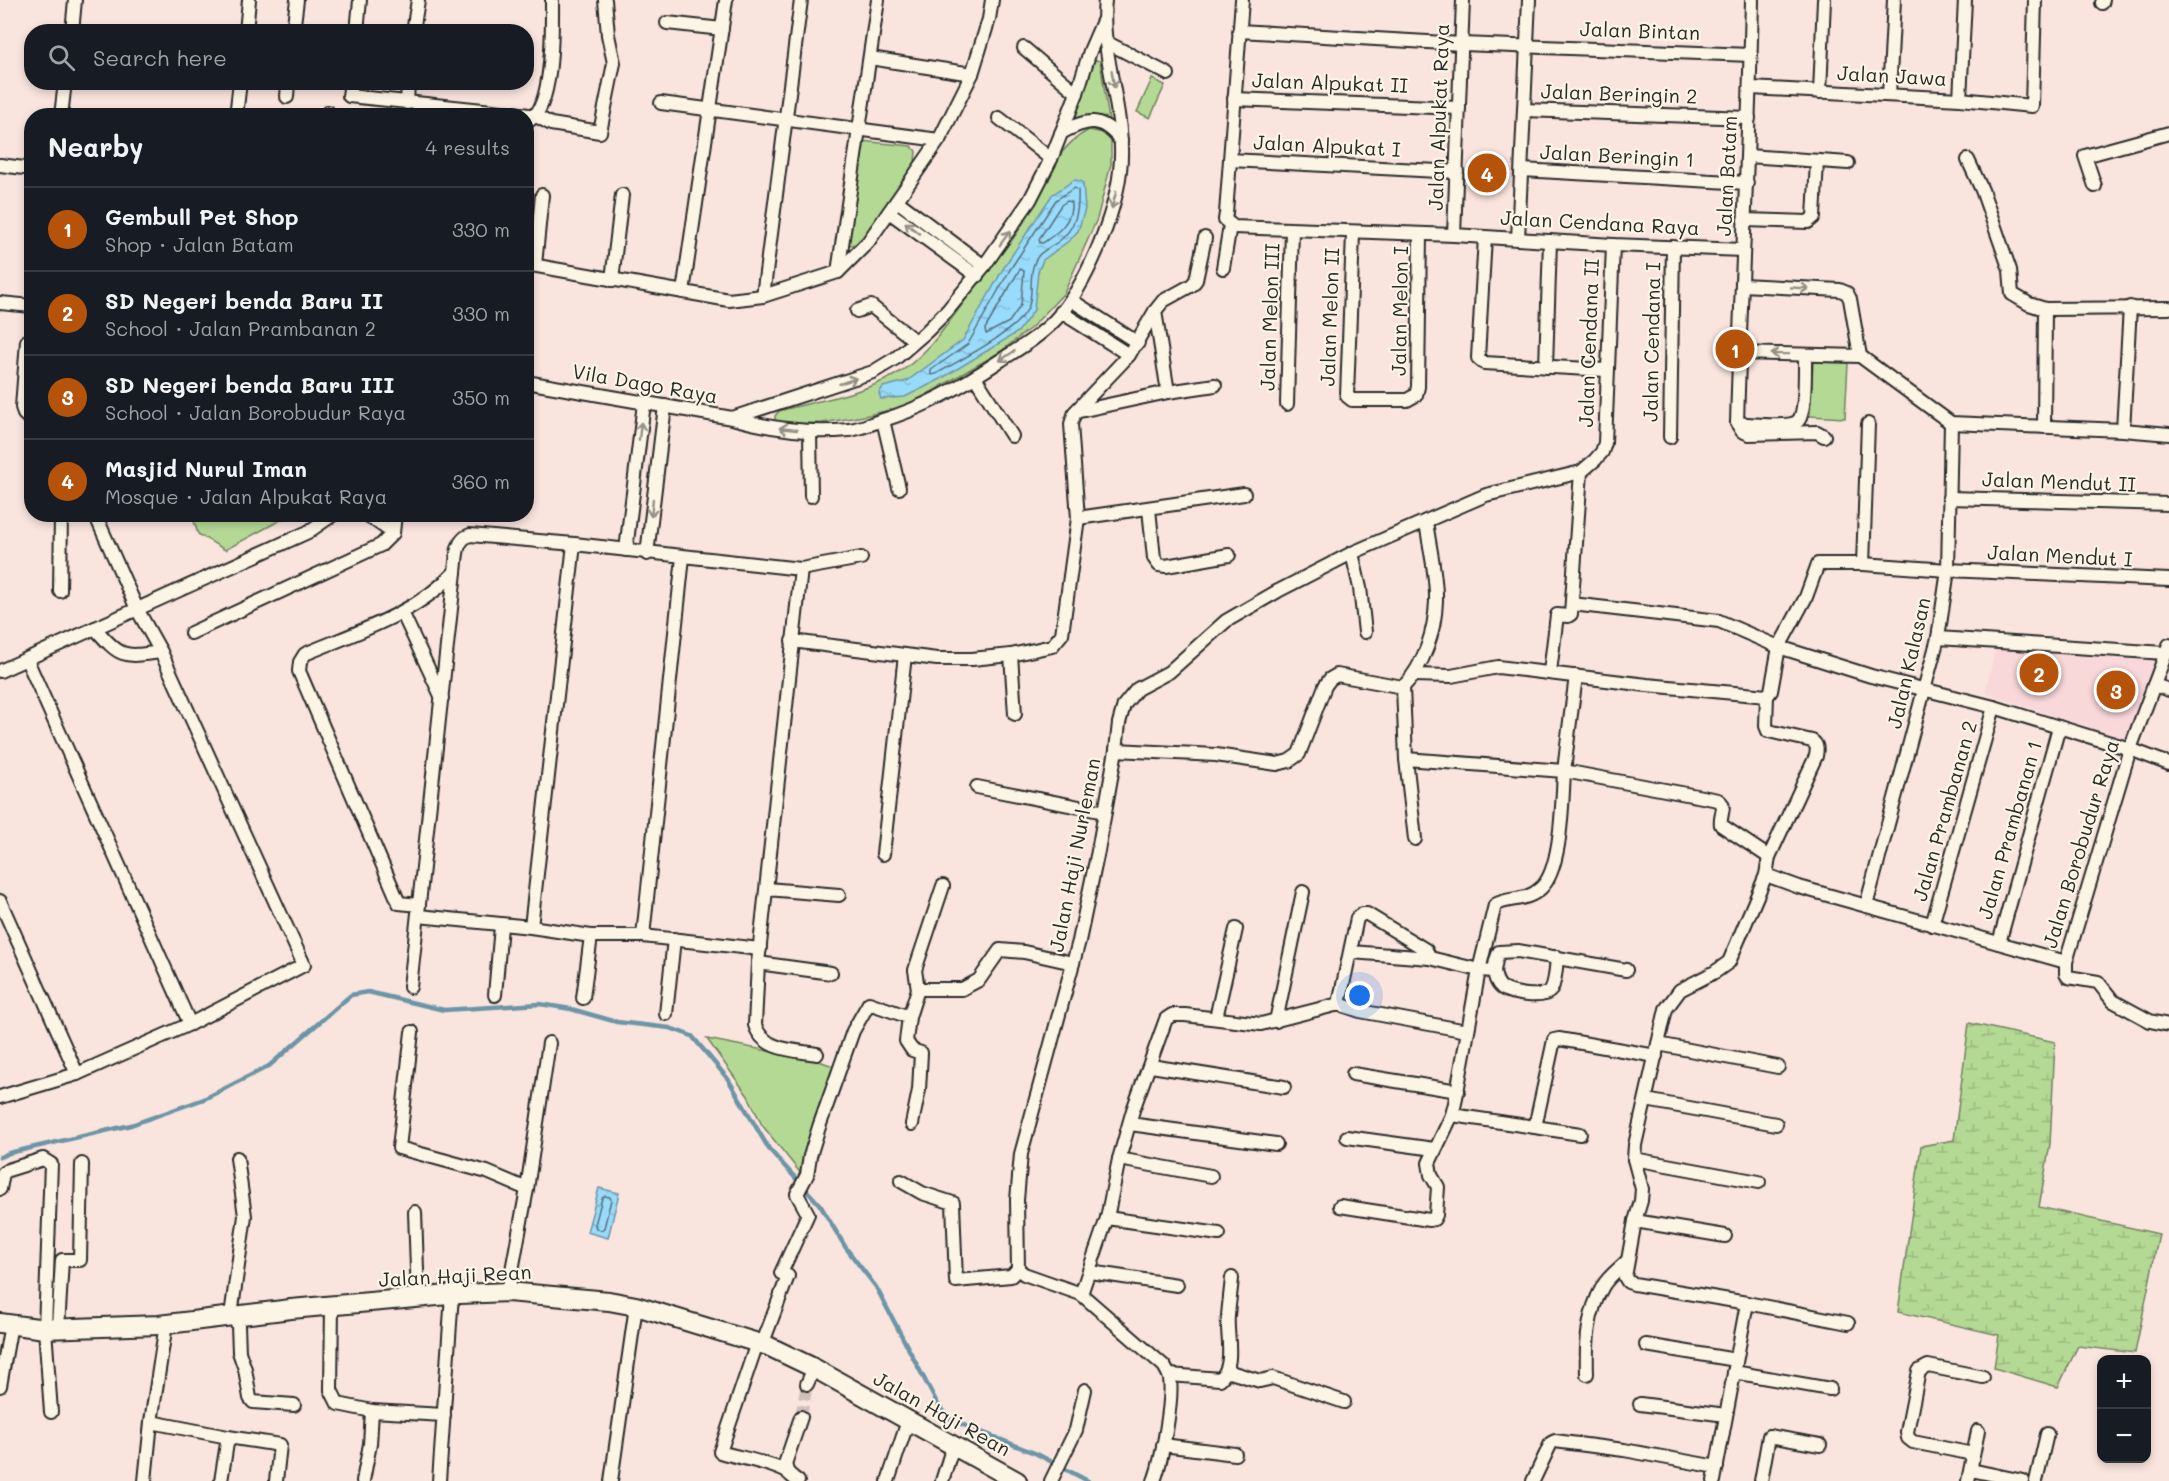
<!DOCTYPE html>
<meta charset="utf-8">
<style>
body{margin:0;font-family:Mali,sans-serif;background:#242831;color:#f1f3f6}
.controls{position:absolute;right:18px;bottom:18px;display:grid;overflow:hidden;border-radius:12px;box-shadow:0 3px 9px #0003}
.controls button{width:54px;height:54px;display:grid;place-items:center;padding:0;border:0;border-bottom:2px solid #363941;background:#171b24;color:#f1f3f6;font:30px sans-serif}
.you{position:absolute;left:1360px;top:996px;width:21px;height:21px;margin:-15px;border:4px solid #fff;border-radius:50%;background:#1a73e8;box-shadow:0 0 0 9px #1a73e833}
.badge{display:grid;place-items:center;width:39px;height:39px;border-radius:50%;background:#b45309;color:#fff;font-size:20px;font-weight:700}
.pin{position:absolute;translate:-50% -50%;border:3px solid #fff;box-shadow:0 2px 6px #0006}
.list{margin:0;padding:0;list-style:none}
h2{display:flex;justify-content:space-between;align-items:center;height:78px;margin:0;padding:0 24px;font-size:26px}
h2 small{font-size:20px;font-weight:400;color:#9ea1a6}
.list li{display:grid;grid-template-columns:39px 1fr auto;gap:18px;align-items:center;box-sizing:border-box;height:84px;padding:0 24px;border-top:2px solid #363941}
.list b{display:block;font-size:22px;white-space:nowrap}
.list p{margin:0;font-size:20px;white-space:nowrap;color:#9ea1a6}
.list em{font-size:20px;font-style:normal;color:#9ea1a6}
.icon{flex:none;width:33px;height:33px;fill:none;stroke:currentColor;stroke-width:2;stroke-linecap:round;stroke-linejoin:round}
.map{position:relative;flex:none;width:2169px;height:1481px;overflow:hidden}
.search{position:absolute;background:#171b24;box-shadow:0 3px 9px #0003;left:24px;top:24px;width:510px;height:66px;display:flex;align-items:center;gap:15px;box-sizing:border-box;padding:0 21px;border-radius:24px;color:#9ea1a6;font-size:22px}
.panel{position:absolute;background:#171b24;box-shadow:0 3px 9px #0003;left:24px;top:108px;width:510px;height:414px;border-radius:24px}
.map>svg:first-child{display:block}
.built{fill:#f9d8da}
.wetland{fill:url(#wetland-marsh);stroke:#708260;stroke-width:1.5}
.park{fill:#b4d994;stroke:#708260;stroke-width:1.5}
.water{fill:url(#water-ripples);stroke:#6c95a7;stroke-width:1.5}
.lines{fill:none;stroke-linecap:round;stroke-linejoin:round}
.shore{stroke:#57717e;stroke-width:1.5}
.stream{stroke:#6c95a7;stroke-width:4.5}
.street-tunnel{stroke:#d1bfba;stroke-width:12;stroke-dasharray:12 6;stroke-linecap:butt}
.street-casing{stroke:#2b2b2b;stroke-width:16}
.secondary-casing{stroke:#2b2b2b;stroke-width:22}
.street{stroke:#fcf5e5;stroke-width:12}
.secondary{stroke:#fcf5e5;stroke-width:18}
.oneway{stroke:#949088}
.labels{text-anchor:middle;stroke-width:4.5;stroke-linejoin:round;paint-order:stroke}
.street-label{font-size:20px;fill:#2b2b2b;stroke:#fcf5e5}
</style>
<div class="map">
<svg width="2169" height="1481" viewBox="0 0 2169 1481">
<defs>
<pattern id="wetland-marsh" width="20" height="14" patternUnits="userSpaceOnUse" patternTransform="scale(1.5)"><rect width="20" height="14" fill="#b4d994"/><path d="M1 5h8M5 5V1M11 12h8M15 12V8" fill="none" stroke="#9bba80"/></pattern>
<pattern id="water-ripples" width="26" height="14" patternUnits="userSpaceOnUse" patternTransform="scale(1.5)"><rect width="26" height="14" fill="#98dbfa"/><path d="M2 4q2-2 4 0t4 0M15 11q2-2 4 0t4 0" fill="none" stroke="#83bcd6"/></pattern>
</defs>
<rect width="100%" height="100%" fill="#fae4de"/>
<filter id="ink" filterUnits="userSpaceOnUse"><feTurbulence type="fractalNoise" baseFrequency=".0167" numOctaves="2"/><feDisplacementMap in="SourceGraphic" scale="12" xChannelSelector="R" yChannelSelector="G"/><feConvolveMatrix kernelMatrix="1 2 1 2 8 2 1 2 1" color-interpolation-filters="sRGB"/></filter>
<g filter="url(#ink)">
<polygon class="built" points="1996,646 2158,658 2127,740 1985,693"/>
<polygon class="wetland" points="1969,1023 2055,1042 2050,1144 2039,1207 2159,1234 2135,1353 2078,1346 2058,1387 1994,1368 1999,1335 1898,1312 1921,1146 1954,1140"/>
<g class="park">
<path d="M1096 60 1100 61 1109 120C1093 112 1090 117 1074 122L1093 62Z"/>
<polygon points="1152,79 1165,85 1150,118 1137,112"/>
<path d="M1089 130 1103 133 1111 141V164L1097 219 1064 293 1032 327 1000 352 907 406 864 416 822 423 780 424 775 420V416L779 411C815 401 861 394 893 376 930 356 955 312 981 279 994 261 1011 244 1022 225 1043 192 1051 149 1089 130Z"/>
<polygon points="861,141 911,146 916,151 915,163 860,243 851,245 845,241"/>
<polygon points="1813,362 1848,363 1845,418 1810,416"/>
<polygon points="192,515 192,514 290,515 225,550 198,534"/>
<polygon points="707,1039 819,1061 836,1067 802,1175 762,1125 748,1096"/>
</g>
<g class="water">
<polygon points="1074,180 1080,181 1083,183 1085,209 1078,231 1070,240 1043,260 1038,272 1034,310 1018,332 939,380 905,397 881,399 879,393 883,387 907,381 963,340 1006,264 1052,195"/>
<polygon points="599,1188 619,1193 608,1238 587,1232"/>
</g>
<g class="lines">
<g class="shore">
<path d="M1074 188 1078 190C1079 211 1076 228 1058 242 1052 246 1044 250 1039 255 1026 271 1035 292 1028 308 1017 332 959 360 936 374L931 375V370L968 344 1011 268 1056 200Z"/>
<path d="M1067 201 1071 202C1073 222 1057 233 1043 243H1040L1039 239 1061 205Z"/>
<polygon points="1020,269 1024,271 1021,305 1009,322 986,334 985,329"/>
<polygon points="605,1196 610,1197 611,1200 604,1228 601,1230 596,1228 595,1225 602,1198"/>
</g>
<polyline class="stream" points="0,1157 9,1153 131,1125 204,1099 269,1066 351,995 368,992 444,1010 540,1004 571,1009 617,1022 670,1028 692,1036 728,1079 769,1149 820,1205 846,1248 876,1287 937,1403 951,1420 1037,1454 1088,1481"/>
<polyline class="street-tunnel" points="801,1417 807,1384"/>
<g class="street-casing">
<g id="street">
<polyline points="1242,0 1226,213 1225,220 1234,227 1454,235 1613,245 1743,250"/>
<polyline points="2102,3 2103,0"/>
<polyline points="667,23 722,29"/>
<polyline points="1239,31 1462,44 1751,55"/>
<polyline points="72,32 75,0"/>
<polyline points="246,32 249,0"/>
<polyline points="293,32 297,0"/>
<polyline points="357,32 360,0"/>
<polyline points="413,32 418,0"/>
<polyline points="1106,42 1168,74"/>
<polyline points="1024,48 1077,93"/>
<polyline points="870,58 972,74"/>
<polyline points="351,82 349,96 521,114 536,116 551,124 600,132 614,63 608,35 605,0"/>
<polyline points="1751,88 1960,99 2032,106 2035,0"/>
<polyline points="1820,92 1824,0"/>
<polyline points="1889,95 1894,0"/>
<polyline points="287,97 288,82"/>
<polyline points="1234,99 1459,108"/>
<polyline points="1960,99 1965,0"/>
<polyline points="407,103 408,82"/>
<polyline points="661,103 939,140"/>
<polyline points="1524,110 1749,118"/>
<polyline points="61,116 65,82"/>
<polyline points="236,116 240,82"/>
<polyline points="327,116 328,112"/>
<polyline points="999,118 1051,159"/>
<path d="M530 120C554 105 552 27 552 0"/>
<path d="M1061 133C1087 119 1101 115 1121 141"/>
<polyline points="1748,156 1848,163"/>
<polyline points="1230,160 1457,172"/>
<polyline points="1968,160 1982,190 2010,270 2012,294 2029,304 2045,309 2169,308"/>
<polyline points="0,165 32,169"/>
<polyline points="1522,170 1747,183"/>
<polyline points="2095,186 2085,156 2169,133"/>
<polyline points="897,201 984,266"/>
<polyline points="889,212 977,276"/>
<polyline points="1744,220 1808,222 1814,217 1817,161"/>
<polyline points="1353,233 1347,396 1352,400 1407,400 1416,395 1418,387 1420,235"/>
<polyline points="1454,235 1463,0"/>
<polyline points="1485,237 1478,358 1484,363 1606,370"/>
<polyline points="1518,239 1529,0"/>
<polyline points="526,264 729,300 763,296 838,272 868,242 939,140 972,74 989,19 992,0"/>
<polyline points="535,265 542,195"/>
<polyline points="1223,268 1230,225"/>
<polyline points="838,272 878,0"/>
<polyline points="612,280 622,195"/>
<polyline points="1742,285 1840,290 1847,293 1850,299 1860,356"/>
<polyline points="683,292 726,0"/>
<polyline points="763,296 801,0"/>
<polyline points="1071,300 1138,343"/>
<polyline points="0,303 32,306"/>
<polyline points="857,311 871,306 915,341"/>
<polyline points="1155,311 1168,392"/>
<polyline points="1061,312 1129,355"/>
<polyline points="27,341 22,407 24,414 32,421"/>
<polyline points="1739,353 1860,356 1951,423 2123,430 2169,434"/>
<polyline points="1546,367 1550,241"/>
<polyline points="975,377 1012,436"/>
<polyline points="526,382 732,418 873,372 896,358 926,332 947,311 984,266 1030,200 1051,159 1077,93 1090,51 1103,21"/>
<polyline points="1287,404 1292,230"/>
<polyline points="1075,412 1168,392 1215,385"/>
<path d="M732 418C771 429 809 434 849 430 859 429 870 424 880 421 924 408 962 386 1001 360 1020 348 1040 336 1055 320 1086 287 1115 215 1120 171 1127 113 1099 55 1105 0"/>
<polyline points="883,420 899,488"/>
<path d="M1737 423C1741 282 1749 141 1752 0"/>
<path d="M1737 423C1749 424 1791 428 1798 421 1806 413 1805 367 1805 355"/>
<polyline points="1737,423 1742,431 1749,434 1817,432 1824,436"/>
<polyline points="2044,427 2045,309"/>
<polyline points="2123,430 2130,307"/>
<polyline points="810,432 811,496"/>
<polyline points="1670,437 1673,247"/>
<polyline points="1949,498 2169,504"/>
<polyline points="1149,509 1154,558 1159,565 1166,566 1229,555"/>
<polyline points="366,514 393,533"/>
<polyline points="1078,518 1244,494"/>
<polyline points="626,550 644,403"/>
<polyline points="1352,553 1360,588 1365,632"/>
<polyline points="647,554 665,406"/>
<polyline points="1863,564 1868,424"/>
<path d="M801 569 758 963 755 1025C763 1051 794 1050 817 1054"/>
<polyline points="60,591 61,514"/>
<polyline points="1572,604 1719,621 1779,647 1871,676 1994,707 2130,749 2169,764"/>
<polyline points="402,612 442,698"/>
<path d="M95 628C121 659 124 657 161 652"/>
<polyline points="191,633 381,545 393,533 395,514"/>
<polyline points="1938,638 2165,653"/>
<polyline points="792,641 937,659 972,659 1011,655 1052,646 1062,634 1078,518 1071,424 1075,412 1129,355 1155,311 1163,301 1192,285 1196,280 1205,238"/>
<polyline points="2169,645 2130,749 2066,962 2066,974 2068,977 2098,982 2113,1001 2150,1021 2169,1025"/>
<polyline points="1011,655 1015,714"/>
<polyline points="27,660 190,1024"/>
<polyline points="0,671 308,532 334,514"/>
<polyline points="1550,672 1557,615 1568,616 1571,614 1581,472"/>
<polyline points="1414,675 1451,676 1498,667 1647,685 1767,696"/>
<path d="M1576 676C1572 708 1567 740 1564 773 1562 800 1562 869 1541 888 1525 903 1510 896 1495 905L1479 970 1494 971 1496 960 1499 952 1518 951 1626 970"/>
<polyline points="2154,685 2169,690"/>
<polyline points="1116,750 1216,755 1277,764 1289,761 1299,754 1325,686 1330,679 1337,675 1403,687"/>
<path d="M1406 759 1564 771 1718 800C1728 806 1719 815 1721 825L1769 857"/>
<polyline points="977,787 1105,812"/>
<path d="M1415 839 1406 759 1403 687C1424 666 1435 631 1436 601 1437 576 1429 546 1426 521"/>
<polyline points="883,854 905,655"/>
<polyline points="1766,875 1799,887 2066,962"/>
<polyline points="767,889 839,895"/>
<polyline points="0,901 77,1074"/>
<path d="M419 905 399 903 299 671 300 662 305 654C357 632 416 614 455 572"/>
<polyline points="1866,906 1938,638 1948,570 1951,423"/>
<polyline points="418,916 531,927 591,936 643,936 760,949"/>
<polyline points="1932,925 1994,707"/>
<polyline points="531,927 574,544"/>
<polyline points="643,936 683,557"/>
<polyline points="1999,943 2059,727"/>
<polyline points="758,963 831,973"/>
<path d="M1494 971C1495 977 1496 983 1502 988 1511 994 1544 1000 1551 990 1556 981 1556 967 1557 957"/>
<path d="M410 987 455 572C457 558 455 540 470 535L574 544 801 569 861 558"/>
<polyline points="918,989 962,989 979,980 1000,950 1024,952 1073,963"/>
<polyline points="495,995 501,926"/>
<polyline points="583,998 591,936"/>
<polyline points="1339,1004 1357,918 1362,914 1367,914 1426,950 1430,958"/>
<polyline points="666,1014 674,939"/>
<polyline points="1216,1018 1236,929"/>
<polyline points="1276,1021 1303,892"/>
<polyline points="412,1032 399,1148 487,1172 527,1189"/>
<polyline points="1658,1044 1778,1067"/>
<polyline points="1151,1066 1284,1087"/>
<polyline points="1353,1074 1458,1091"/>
<polyline points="0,1097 77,1074 190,1024 304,965 161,652 137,609 95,514"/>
<polyline points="1646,1100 1776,1124"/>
<polyline points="1452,1115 1535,1127 1554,1040 1559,1039 1656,1056"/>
<polyline points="912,1124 919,1090 921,1053 912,1050 906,1041 909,1017 918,989 915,970 943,886"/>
<polyline points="1130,1124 1276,1144"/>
<polyline points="1535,1127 1580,1134"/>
<polyline points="1347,1137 1434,1149"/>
<polyline points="237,1158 245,1216 231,1315 238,1325 239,1352 245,1369 250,1398 253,1402 294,1405"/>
<polyline points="1119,1159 1211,1176"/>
<polyline points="1634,1159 1759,1182"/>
<polyline points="901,1181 922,1193 953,1203 956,1281 1011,1276 1018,1269"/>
<polyline points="0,1189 3,1173 8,1170 43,1159 51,1164 45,1329 51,1412"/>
<polyline points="1340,1206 1429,1220 1434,1219 1436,1215 1438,1187 1431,1175 1429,1163 1452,1115 1455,1103 1479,970 1430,958 1351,952"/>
<polyline points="415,1212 418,1298"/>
<polyline points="1107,1218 1219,1234"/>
<polyline points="1635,1221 1725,1236"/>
<polyline points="1018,1269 1017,1200 1021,1154 1079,941 1098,851 1116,750 1119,723 1124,705 1137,689 1169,672 1226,621 1278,591 1352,553 1486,495 1581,472 1595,460 1602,452 1605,443 1613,245"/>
<path d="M1018 1269 1024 1274 1081 1294 1164 1366C1167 1371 1169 1374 1170 1379 1173 1401 1162 1460 1154 1481"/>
<polyline points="1090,1272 1177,1285"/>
<polyline points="508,1292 527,1189 549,1043"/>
<polyline points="1081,1294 1107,1218 1119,1159 1133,1110 1166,1019 1172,1015 1185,1015 1261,1024 1339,1004 1360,1011 1467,1031"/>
<polyline points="332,1306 331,1390 338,1404 372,1411 444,1415"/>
<path d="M1848 1323 1747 1303 1634 1284 1628 1282 1625 1277 1635 1221 1641 1201 1642 1189 1634 1159 1635 1145 1666 1009 1680 990 1715 972 1729 962 1766 875 1769 857 1816 756C1817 750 1818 745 1812 741L1773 732 1768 731 1766 726 1767 696 1771 691 1779 647 1806 597 1818 564H1863L1948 570 2169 580"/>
<polyline points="58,1328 62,1260 80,1260 82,1164"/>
<path d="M757 1343 720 1452C740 1458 763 1461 783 1470 789 1472 792 1478 798 1481"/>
<polyline points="762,1345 788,1276 781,1273 808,1214 797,1194 807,1175 810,1156 819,1127 853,1031 869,1003 909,1017"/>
<polyline points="1646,1345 1736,1360"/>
<polyline points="1227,1371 1260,1381 1273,1378 1344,1402"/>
<polyline points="1734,1372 1830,1389"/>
<path d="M1587 1374C1586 1344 1587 1313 1603 1286 1608 1277 1619 1269 1626 1262"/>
<path d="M1170 1375 1220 1379C1236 1366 1226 1333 1228 1316 1229 1303 1231 1290 1232 1278"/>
<polyline points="807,1384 814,1368"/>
<polyline points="0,1386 11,1324"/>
<polyline points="1640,1404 1726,1415"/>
<polyline points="151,1422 228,1437 280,1445 276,1481"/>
<polyline points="1163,1445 1235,1454"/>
<polyline points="1973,1454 1913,1442 1908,1438 1907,1432 1919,1371 1928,1366 1983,1377"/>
<polyline points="1971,1470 2023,1481"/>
<polyline points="787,1471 785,1464 801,1417"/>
<polyline points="145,1481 151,1422 166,1324"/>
<polyline points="221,1481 228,1437"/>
<polyline points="363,1481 370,1444 372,1411"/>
<polyline points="439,1481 452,1295"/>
<polyline points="611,1481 636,1306"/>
<polyline points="888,1481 908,1421"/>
<polyline points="942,1481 953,1446"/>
<polyline points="1051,1481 1076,1430 1085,1390"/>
<polyline points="1533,1481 1551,1443 1555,1441 1624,1450 1717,1467"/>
<polyline points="1714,1481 1747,1303"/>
<polyline points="1761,1481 1769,1436 1820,1445"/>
<polyline points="1968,1481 1978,1431"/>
<polyline points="2036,1481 2047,1434"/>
</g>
</g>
<g class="secondary-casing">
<polyline id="secondary" points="0,1323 45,1329 159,1325 291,1309 460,1294 508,1292 609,1301 636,1306 768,1346 814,1368 1017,1481"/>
</g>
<use href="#street" class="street"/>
<use href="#secondary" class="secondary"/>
</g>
<defs><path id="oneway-shaft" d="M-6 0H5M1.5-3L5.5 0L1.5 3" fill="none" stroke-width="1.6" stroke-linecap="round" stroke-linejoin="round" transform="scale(1.5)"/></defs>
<g class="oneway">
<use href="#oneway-shaft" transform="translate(1113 79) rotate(81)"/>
<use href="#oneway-shaft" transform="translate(1114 200) rotate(105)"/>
<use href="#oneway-shaft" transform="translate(912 228) rotate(-143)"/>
<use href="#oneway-shaft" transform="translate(1005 238) rotate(-54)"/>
<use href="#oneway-shaft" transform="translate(1800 288) rotate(3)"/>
<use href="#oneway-shaft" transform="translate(1780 354) rotate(-179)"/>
<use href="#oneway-shaft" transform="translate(1007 356) rotate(147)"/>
<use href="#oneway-shaft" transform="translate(848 381) rotate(-19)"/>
<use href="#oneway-shaft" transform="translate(788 429) rotate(-174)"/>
<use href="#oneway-shaft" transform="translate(640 431) rotate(-83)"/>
<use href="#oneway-shaft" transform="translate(652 508) rotate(96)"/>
</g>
</g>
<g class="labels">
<g class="street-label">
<text transform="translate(1640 31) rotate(2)" y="7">Jalan Bintan</text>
<text transform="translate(1892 76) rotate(3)" y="7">Jalan Jawa</text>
<text transform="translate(1330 83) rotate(2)" y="7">Jalan Alpukat II</text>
<text transform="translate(1619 94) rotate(2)" y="7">Jalan Beringin 2</text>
<text transform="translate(1439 117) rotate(-88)" y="7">Jalan Alpukat Raya</text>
<text transform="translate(1327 146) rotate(3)" y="7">Jalan Alpukat I</text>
<text transform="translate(1617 156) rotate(3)" y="7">Jalan Beringin 1</text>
<text transform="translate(1727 176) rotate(-87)" y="7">Jalan Batam</text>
<text transform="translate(1600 223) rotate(3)" y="7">Jalan Cendana Raya</text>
<text transform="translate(1400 311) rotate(-89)" y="7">Jalan Melon I</text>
<text transform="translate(1270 317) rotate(-88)" y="7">Jalan Melon III</text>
<text transform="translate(1330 317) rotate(-88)" y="7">Jalan Melon II</text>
<text transform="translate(1652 342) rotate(-89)" y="7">Jalan Cendana I</text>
<text transform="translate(1589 343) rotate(-88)" y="7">Jalan Cendana II</text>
<text transform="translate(645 384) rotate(10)" y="7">Vila Dago Raya</text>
<text transform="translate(2059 482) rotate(2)" y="7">Jalan Mendut II</text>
<text transform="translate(2060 556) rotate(3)" y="7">Jalan Mendut I</text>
<text transform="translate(1909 663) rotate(-77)" y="7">Jalan Kalasan</text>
<text transform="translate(1945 811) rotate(-74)" y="7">Jalan Prambanan 2</text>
<text transform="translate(2010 830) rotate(-74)" y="7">Jalan Prambanan 1</text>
<text transform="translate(2081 844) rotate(-73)" y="7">Jalan Borobudur Raya</text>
<text transform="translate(1075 855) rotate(-79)" y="7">Jalan Haji Nurleman</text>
<text transform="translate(455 1276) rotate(-3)" y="7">Jalan Haji Rean</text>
<text transform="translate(942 1414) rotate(29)" y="7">Jalan Haji Rean</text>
</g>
</g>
</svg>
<div class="controls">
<button>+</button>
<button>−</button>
</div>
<div class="you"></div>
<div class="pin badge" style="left:1735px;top:349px">1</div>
<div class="pin badge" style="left:2039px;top:673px">2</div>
<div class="pin badge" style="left:2116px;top:690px">3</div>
<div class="pin badge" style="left:1487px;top:173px">4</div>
<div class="search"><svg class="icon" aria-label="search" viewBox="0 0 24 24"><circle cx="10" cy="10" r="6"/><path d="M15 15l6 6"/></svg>Search here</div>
<section class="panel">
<h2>Nearby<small>4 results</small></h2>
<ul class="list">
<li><span class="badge">1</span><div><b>Gembull Pet Shop</b><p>Shop · Jalan Batam</p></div><em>330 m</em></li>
<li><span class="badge">2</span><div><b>SD Negeri benda Baru II</b><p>School · Jalan Prambanan 2</p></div><em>330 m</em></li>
<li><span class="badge">3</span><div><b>SD Negeri benda Baru III</b><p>School · Jalan Borobudur Raya</p></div><em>350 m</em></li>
<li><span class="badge">4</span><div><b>Masjid Nurul Iman</b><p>Mosque · Jalan Alpukat Raya</p></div><em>360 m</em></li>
</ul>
</section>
</div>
